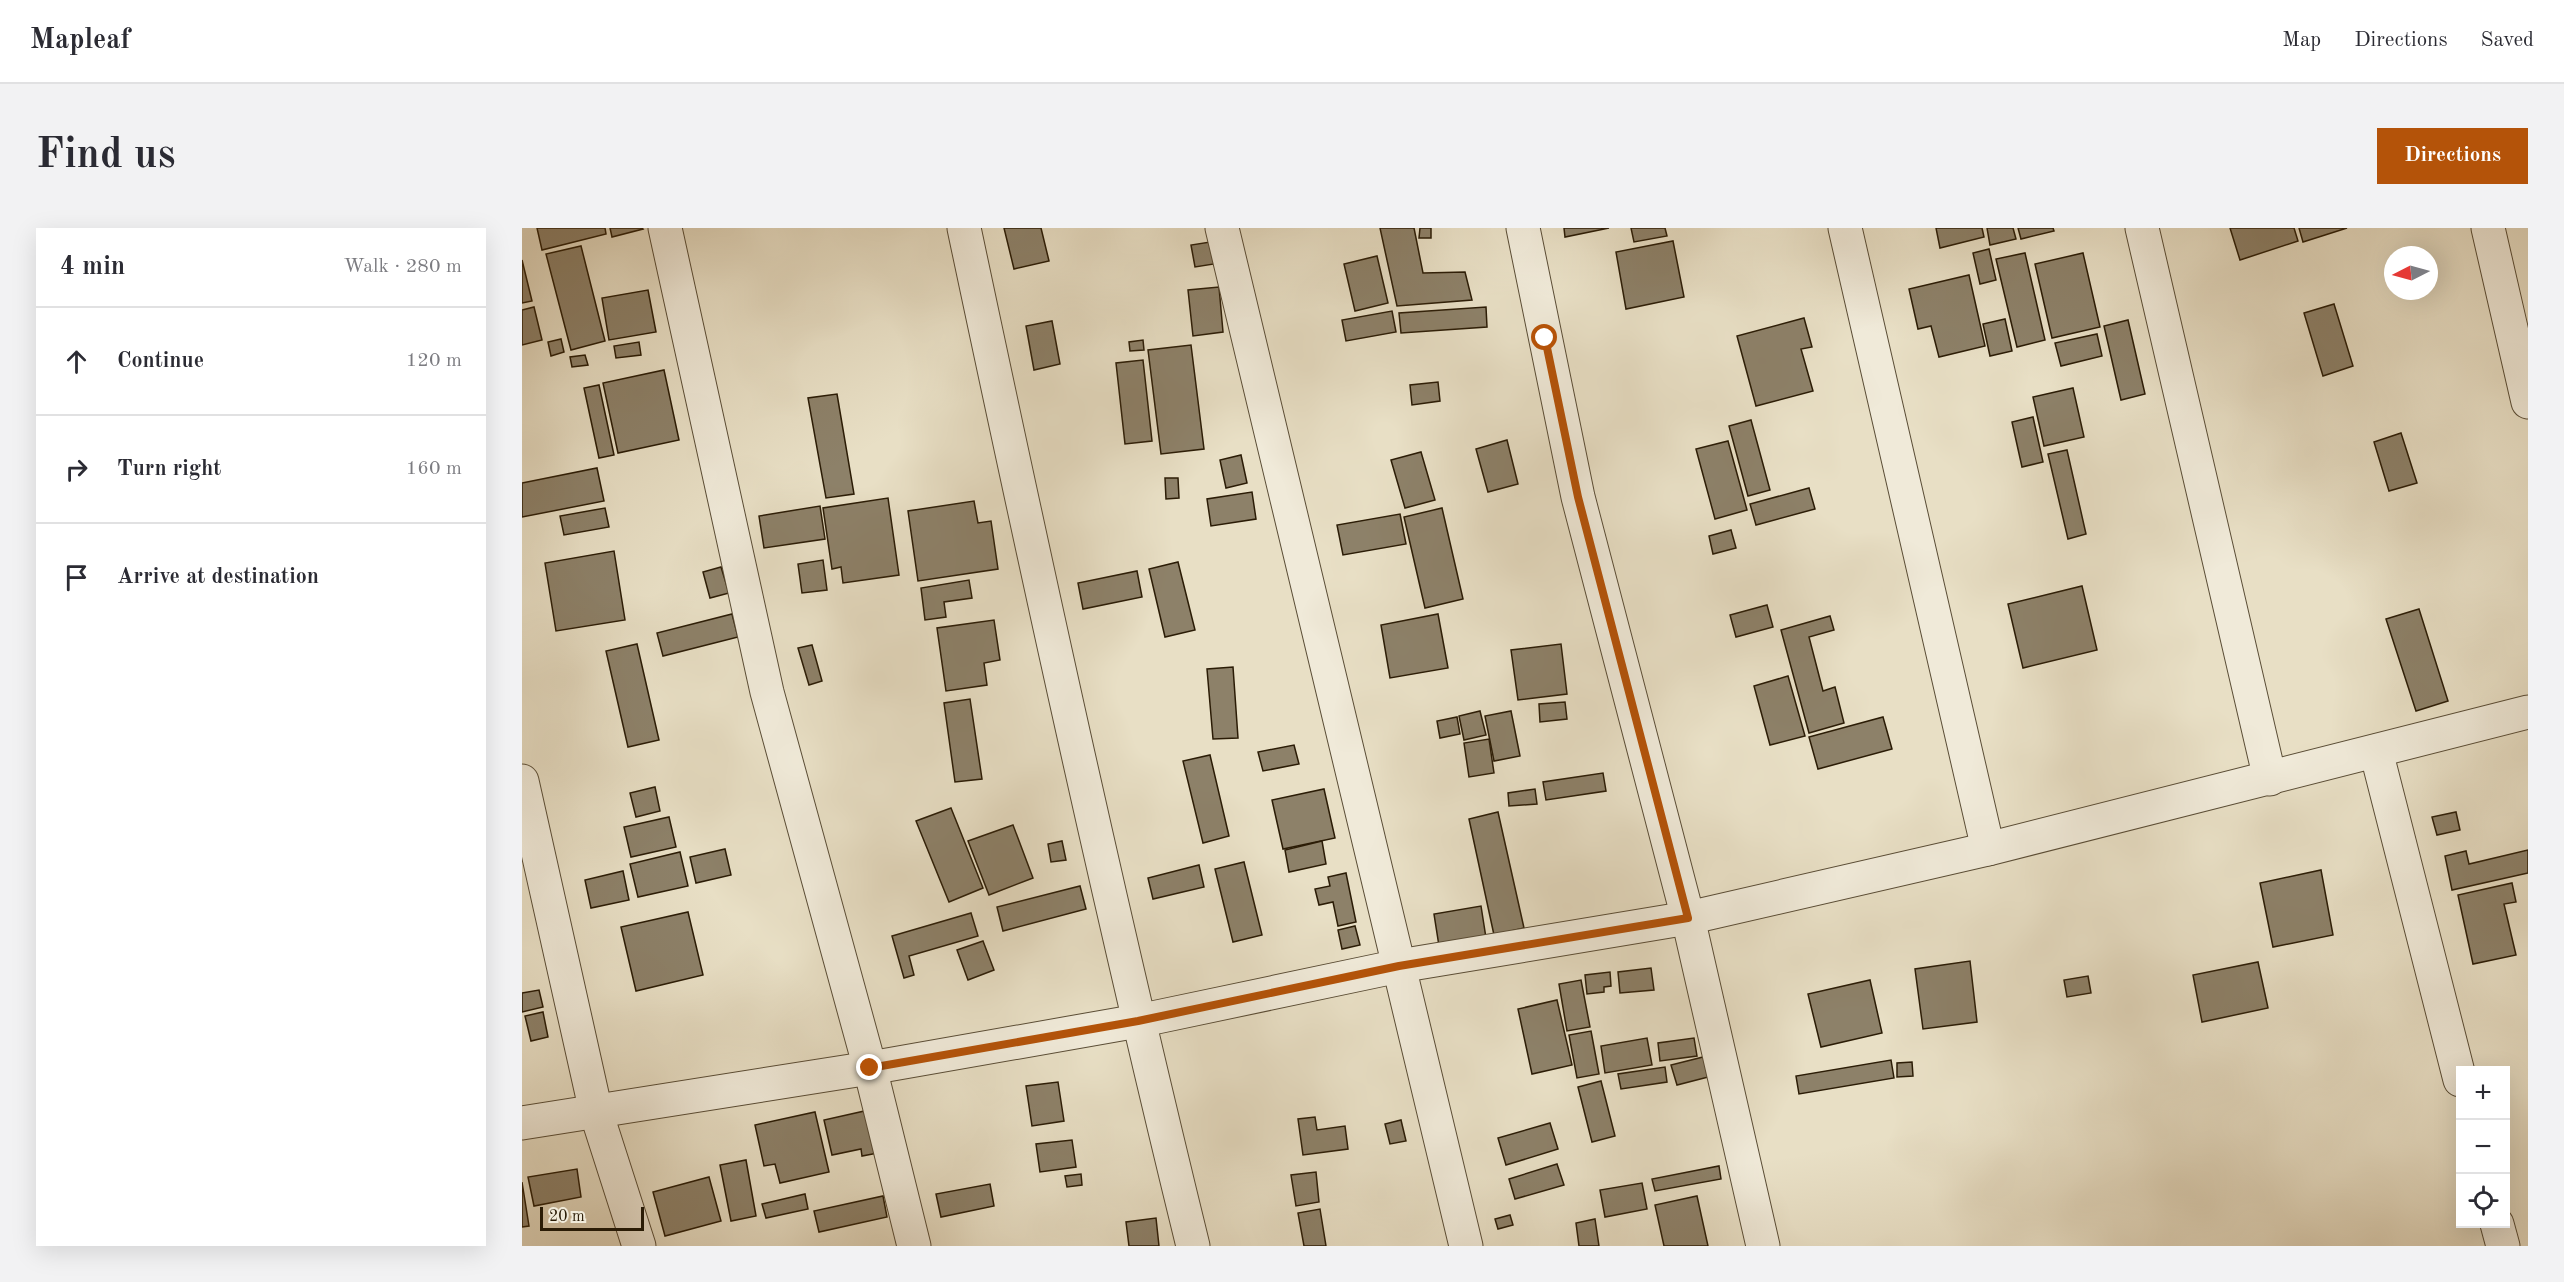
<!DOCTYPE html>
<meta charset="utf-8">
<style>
body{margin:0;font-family:"Old Standard TT",serif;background:#f2f2f3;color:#2b2b33}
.controls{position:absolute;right:18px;bottom:18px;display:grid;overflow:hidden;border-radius:0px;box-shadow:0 6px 24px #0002}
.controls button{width:54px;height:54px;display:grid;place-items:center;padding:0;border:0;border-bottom:2px solid #e1e1e2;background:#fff;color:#2b2b33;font:30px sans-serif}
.compass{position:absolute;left:1862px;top:18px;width:54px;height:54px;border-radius:50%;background:#fff;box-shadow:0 6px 24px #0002;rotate:264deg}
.scale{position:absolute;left:18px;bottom:15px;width:104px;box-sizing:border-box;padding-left:6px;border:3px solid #2b1c06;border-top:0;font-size:16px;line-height:21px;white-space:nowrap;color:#2b1c06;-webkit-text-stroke:4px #f0ead9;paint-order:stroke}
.stop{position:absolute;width:18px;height:18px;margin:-14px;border:4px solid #b45309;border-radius:50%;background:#fff}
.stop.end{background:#b45309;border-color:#fff;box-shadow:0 2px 6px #0008}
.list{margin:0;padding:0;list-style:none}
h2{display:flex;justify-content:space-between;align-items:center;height:78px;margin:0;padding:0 24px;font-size:26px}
h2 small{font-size:20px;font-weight:400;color:#7c7c81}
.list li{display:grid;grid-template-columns:39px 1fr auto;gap:18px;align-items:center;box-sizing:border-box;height:108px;padding:0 24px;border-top:2px solid #e1e1e2}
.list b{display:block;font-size:22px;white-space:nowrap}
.list em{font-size:20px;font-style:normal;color:#7c7c81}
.icon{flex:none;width:33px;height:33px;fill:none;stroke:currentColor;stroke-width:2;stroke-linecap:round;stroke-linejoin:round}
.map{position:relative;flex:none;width:2006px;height:1018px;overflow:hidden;border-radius:0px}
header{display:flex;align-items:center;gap:36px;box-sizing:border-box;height:84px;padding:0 30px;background:#fff;border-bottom:2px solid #e1e1e2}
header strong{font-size:28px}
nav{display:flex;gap:33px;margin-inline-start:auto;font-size:21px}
.intro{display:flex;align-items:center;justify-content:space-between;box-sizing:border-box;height:144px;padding:0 36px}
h1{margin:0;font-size:42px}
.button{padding:15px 27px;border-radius:0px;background:#b45309;color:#fff;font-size:21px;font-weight:700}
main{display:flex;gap:36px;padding:0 36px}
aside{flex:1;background:#fff;border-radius:0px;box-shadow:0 6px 24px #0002}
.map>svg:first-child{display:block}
.building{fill:#8d8169;stroke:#2b1c06;stroke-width:1.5}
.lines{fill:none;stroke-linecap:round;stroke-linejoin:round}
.minor-casing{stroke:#5a4d36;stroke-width:35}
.minor{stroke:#f0ead9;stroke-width:33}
.route{stroke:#b45309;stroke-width:8}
</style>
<header>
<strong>Mapleaf</strong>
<nav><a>Map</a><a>Directions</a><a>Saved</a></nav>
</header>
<div class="intro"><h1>Find us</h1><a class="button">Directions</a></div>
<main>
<aside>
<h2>4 min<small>Walk · 280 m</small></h2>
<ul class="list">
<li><svg class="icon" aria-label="ahead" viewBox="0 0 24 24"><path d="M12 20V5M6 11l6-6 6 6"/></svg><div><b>Continue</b></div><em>120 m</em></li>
<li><svg class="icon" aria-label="right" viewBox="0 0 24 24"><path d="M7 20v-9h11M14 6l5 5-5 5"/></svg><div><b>Turn right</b></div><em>160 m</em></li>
<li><svg class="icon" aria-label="arrive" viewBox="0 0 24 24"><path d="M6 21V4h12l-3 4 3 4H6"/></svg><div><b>Arrive at destination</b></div></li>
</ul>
</aside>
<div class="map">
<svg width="2006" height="1018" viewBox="0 0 2006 1018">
<rect width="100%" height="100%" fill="#e8dfc5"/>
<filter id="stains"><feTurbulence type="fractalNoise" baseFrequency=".00333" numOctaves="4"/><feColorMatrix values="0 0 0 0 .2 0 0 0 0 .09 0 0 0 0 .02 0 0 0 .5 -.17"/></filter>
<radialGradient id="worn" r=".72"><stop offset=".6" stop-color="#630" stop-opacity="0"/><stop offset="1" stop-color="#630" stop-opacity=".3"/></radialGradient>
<g class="building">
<polygon points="15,0 83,0 84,6 20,22"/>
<polygon points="88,0 120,0 121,1 90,9"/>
<polygon points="482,0 519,0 527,33 492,41"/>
<polygon points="858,0 892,0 901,45 943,44 950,72 875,78"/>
<polygon points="898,0 909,0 909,10 897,10"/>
<polygon points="1042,0 1087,0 1043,9"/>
<polygon points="1109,0 1143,0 1145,8 1112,14"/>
<polygon points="1414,0 1460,0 1462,9 1418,20"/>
<polygon points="1465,0 1491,0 1494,11 1468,17"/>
<polygon points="1496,0 1531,0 1532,3 1499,11"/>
<polygon points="1708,0 1772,0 1776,13 1718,32"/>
<polygon points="1777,0 1825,0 1781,14"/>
<polygon points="1151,13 1162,69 1104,81 1094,24"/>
<polygon points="688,14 692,36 673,39 669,17"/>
<polygon points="59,18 83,113 49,122 24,26"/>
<polygon points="1467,21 1474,52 1458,56 1451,25"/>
<polygon points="1503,25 1523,112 1495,119 1474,31"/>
<polygon points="1561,25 1578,99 1530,110 1513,36"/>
<polygon points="855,28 866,75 833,83 822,36"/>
<polygon points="0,32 10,73 0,75"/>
<polygon points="1447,47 1463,118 1417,129 1409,98 1396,101 1387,61"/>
<polygon points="697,59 701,104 671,108 666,62"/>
<polygon points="126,62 134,104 87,112 80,70"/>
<polygon points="1812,76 1831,138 1801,148 1782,85"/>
<polygon points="12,79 20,112 0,117 0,82"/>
<polygon points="964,79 965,99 879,105 877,85"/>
<polygon points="870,83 874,104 824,113 820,92"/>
<polygon points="1282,90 1290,119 1279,121 1291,163 1234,178 1215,108"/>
<polygon points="1483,91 1490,123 1468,128 1461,96"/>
<polygon points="1606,92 1623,166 1599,172 1582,98"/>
<polygon points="530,93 538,136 512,142 504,98"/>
<polygon points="1575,106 1580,128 1539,138 1533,115"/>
<polygon points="39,111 42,124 29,128 26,114"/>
<polygon points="621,112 622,122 608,123 607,114"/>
<polygon points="117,114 119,127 94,130 92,118"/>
<polygon points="669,117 682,221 639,226 626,122"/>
<polygon points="63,127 66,137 50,139 48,129"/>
<polygon points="621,132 630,213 603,216 594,135"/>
<polygon points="142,142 157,212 96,225 81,155"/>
<polygon points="916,154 918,173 890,177 888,157"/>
<polygon points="77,157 92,227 77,230 62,160"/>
<polygon points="1551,160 1562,209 1522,218 1511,169"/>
<polygon points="315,166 332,266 304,270 286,170"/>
<polygon points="1511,189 1521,234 1500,239 1490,194"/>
<polygon points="1229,192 1248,262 1226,268 1207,198"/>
<polygon points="1879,205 1895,255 1867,263 1852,214"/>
<polygon points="985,212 996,256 966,264 954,221"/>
<polygon points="1206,213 1225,282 1193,291 1174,221"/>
<polygon points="1545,222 1564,306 1546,311 1526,226"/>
<polygon points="899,224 913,272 883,280 869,232"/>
<polygon points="719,227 725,255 704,260 698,232"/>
<polygon points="75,240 82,273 0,289 0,255"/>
<polygon points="643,250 656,250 657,270 644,271"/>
<polygon points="1287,260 1293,281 1234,297 1228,276"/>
<polygon points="730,264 734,291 689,298 685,271"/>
<polygon points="366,270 377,347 321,355 319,339 310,341 301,280"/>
<polygon points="452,273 456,295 469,293 476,341 396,353 386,283"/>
<polygon points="298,278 303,311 242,320 237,288"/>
<polygon points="83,280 87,299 42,307 38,288"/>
<polygon points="920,280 941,371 903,380 882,289"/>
<polygon points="878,286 884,316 821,327 815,297"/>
<polygon points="1209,302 1214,320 1191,326 1187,308"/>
<polygon points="92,323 103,392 34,403 23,335"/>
<polygon points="301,332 305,362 280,365 276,336"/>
<polygon points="656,334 673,402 643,409 627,341"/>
<polygon points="199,339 207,365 188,370 181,344"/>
<polygon points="615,343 620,369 561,381 556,355"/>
<polygon points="447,352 450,370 422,374 424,389 403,392 399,360"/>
<polygon points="1560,358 1575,422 1501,440 1486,376"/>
<polygon points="1245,377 1251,399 1214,409 1208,387"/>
<polygon points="1897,381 1926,473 1894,483 1864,391"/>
<polygon points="210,386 216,409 141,428 135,405"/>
<polygon points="916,386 926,440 868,450 859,397"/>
<polygon points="1308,388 1312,402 1287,409 1301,463 1313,459 1322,495 1287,505 1259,402"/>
<polygon points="472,392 478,432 462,435 465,457 424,463 415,400"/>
<polygon points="115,416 137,512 106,519 84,423"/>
<polygon points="1039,416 1045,466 996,472 989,422"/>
<polygon points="290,417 300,453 287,457 276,420"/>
<polygon points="711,439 716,510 691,511 685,441"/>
<polygon points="1266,448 1283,508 1248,517 1232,458"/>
<polygon points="448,471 460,551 433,554 422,475"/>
<polygon points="1043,474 1045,491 1018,494 1017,476"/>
<polygon points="958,483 964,507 942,512 937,488"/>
<polygon points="989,483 998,528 972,533 963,488"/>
<polygon points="935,489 938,506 918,510 915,493"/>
<polygon points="1361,489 1370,521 1296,541 1287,509"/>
<polygon points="967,511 972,545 947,549 942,515"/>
<polygon points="772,517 777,536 741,543 736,524"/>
<polygon points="688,527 707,608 681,615 661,533"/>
<polygon points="1081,545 1084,563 1024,572 1021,554"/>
<polygon points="133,559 138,583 114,589 108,565"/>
<polygon points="802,561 813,610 761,621 750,572"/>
<polygon points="1013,561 1015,576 987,578 986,565"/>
<polygon points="429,580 461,660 427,674 394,593"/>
<polygon points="976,584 1002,700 972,707 947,591"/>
<polygon points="1934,584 1938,602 1915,607 1910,589"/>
<polygon points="147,589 154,619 109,629 102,599"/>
<polygon points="491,597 511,650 467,667 446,613"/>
<polygon points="540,613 544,632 529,634 526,616"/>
<polygon points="800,613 804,636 767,644 763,622"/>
<polygon points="203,621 209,647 174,655 168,629"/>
<polygon points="2006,622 2006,645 1930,662 1923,628 1944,623 1947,636"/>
<polygon points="158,624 166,658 116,669 108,636"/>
<polygon points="722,634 740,707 711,714 693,641"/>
<polygon points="677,637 682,659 631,671 626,650"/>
<polygon points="1799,642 1811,707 1751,719 1738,655"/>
<polygon points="101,643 107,672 69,680 63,652"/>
<polygon points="824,645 834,694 816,698 811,674 797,677 793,661 808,658 806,649"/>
<polygon points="1990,655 1994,674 1982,676 1994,727 1951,736 1936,667"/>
<polygon points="558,658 564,681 481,703 475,679"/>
<polygon points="959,678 964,710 917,718 912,686"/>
<polygon points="166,684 181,747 114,763 99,699"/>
<polygon points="449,685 456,708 387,728 392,747 382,750 370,708"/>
<polygon points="833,698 838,717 820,721 816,702"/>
<polygon points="461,713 472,742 446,752 435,722"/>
<polygon points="1448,733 1455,794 1401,801 1393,741"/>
<polygon points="1736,734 1746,780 1680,794 1671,747"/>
<polygon points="1129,740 1132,762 1098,765 1096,744"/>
<polygon points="1088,744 1089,758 1082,759 1082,764 1065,766 1063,747"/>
<polygon points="1566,748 1569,765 1545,769 1542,752"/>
<polygon points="1059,752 1068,799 1045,803 1037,756"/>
<polygon points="1348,752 1360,805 1299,819 1286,766"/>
<polygon points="17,762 21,779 0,784 0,765"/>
<polygon points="1035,772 1050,837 1010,846 996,781"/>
<polygon points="21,784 26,809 9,813 3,788"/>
<polygon points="1069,803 1077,846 1055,850 1047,807"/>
<polygon points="1125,810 1130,837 1083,845 1079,818"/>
<polygon points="1172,810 1175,828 1138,833 1136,815"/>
<polygon points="1189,827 1194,847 1155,857 1149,837"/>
<polygon points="1369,832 1372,850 1277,866 1274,848"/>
<polygon points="1390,834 1391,848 1375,849 1375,835"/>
<polygon points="1143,839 1145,854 1099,861 1096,846"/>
<polygon points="1079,853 1093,908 1070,914 1056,859"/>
<polygon points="536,854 542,893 510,898 504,858"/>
<polygon points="347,882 356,925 340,928 339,921 310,927 302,892"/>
<polygon points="293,884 307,944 258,955 253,936 242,938 233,897"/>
<polygon points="793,889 795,902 823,898 826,921 781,927 776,891"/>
<polygon points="879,892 884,913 868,916 863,896"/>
<polygon points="1028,895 1036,921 984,937 976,910"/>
<polygon points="550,912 554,939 518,944 514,916"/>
<polygon points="224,932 234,988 209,993 198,937"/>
<polygon points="1035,936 1042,957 993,971 987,951"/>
<polygon points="1197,938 1199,951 1133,963 1130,951"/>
<polygon points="55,941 59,969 12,978 6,949"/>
<polygon points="794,944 797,974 774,978 769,947"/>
<polygon points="559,946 560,957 545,959 543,948"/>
<polygon points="187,949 199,993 143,1008 131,964"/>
<polygon points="0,954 7,998 0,999"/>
<polygon points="1120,955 1125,981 1083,989 1078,962"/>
<polygon points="468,956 472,978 419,989 414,966"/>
<polygon points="283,966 286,981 244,990 240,976"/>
<polygon points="361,968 365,989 297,1004 292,983"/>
<polygon points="1175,968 1186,1018 1142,1018 1133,977"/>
<polygon points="798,981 804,1018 782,1018 776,985"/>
<polygon points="988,987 991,997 976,1001 973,991"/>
<polygon points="634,990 637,1018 607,1018 604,994"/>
<polygon points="1073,991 1077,1018 1057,1018 1054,995"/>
</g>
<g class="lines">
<g class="minor-casing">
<g id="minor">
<polyline points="143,0 245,464 348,840 392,1018"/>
<path d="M442 0C514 340 588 680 671 1018"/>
<polyline points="700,0 944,1018"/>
<polyline points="1001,0 1056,269 1166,690 1241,1018"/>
<polyline points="1323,0 1466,621"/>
<polyline points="1620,0 1748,551"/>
<polyline points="1966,0 2006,174"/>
<polyline points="1854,523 1938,852"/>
<polyline points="0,553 74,884 117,1018"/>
<polyline points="0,895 348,840 616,793 877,738 1166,690 1466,621 2006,484"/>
<polyline points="1975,996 1981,1018"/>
</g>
</g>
<use href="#minor" class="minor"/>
</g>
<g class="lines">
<polyline class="route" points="348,840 616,793 877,738 1166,690 1056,269 1023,110"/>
</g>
<rect width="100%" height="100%" filter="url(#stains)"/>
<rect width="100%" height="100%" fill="url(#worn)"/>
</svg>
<div class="controls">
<button>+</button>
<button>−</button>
<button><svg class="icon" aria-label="locate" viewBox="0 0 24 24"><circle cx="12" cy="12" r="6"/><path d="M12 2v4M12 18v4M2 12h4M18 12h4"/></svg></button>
</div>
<svg class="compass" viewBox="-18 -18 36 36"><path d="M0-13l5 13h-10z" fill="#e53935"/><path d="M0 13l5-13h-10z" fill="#7c7c81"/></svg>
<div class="scale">20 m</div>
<div class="stop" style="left:1023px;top:110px"></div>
<div class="stop end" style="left:348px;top:840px"></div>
</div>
</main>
